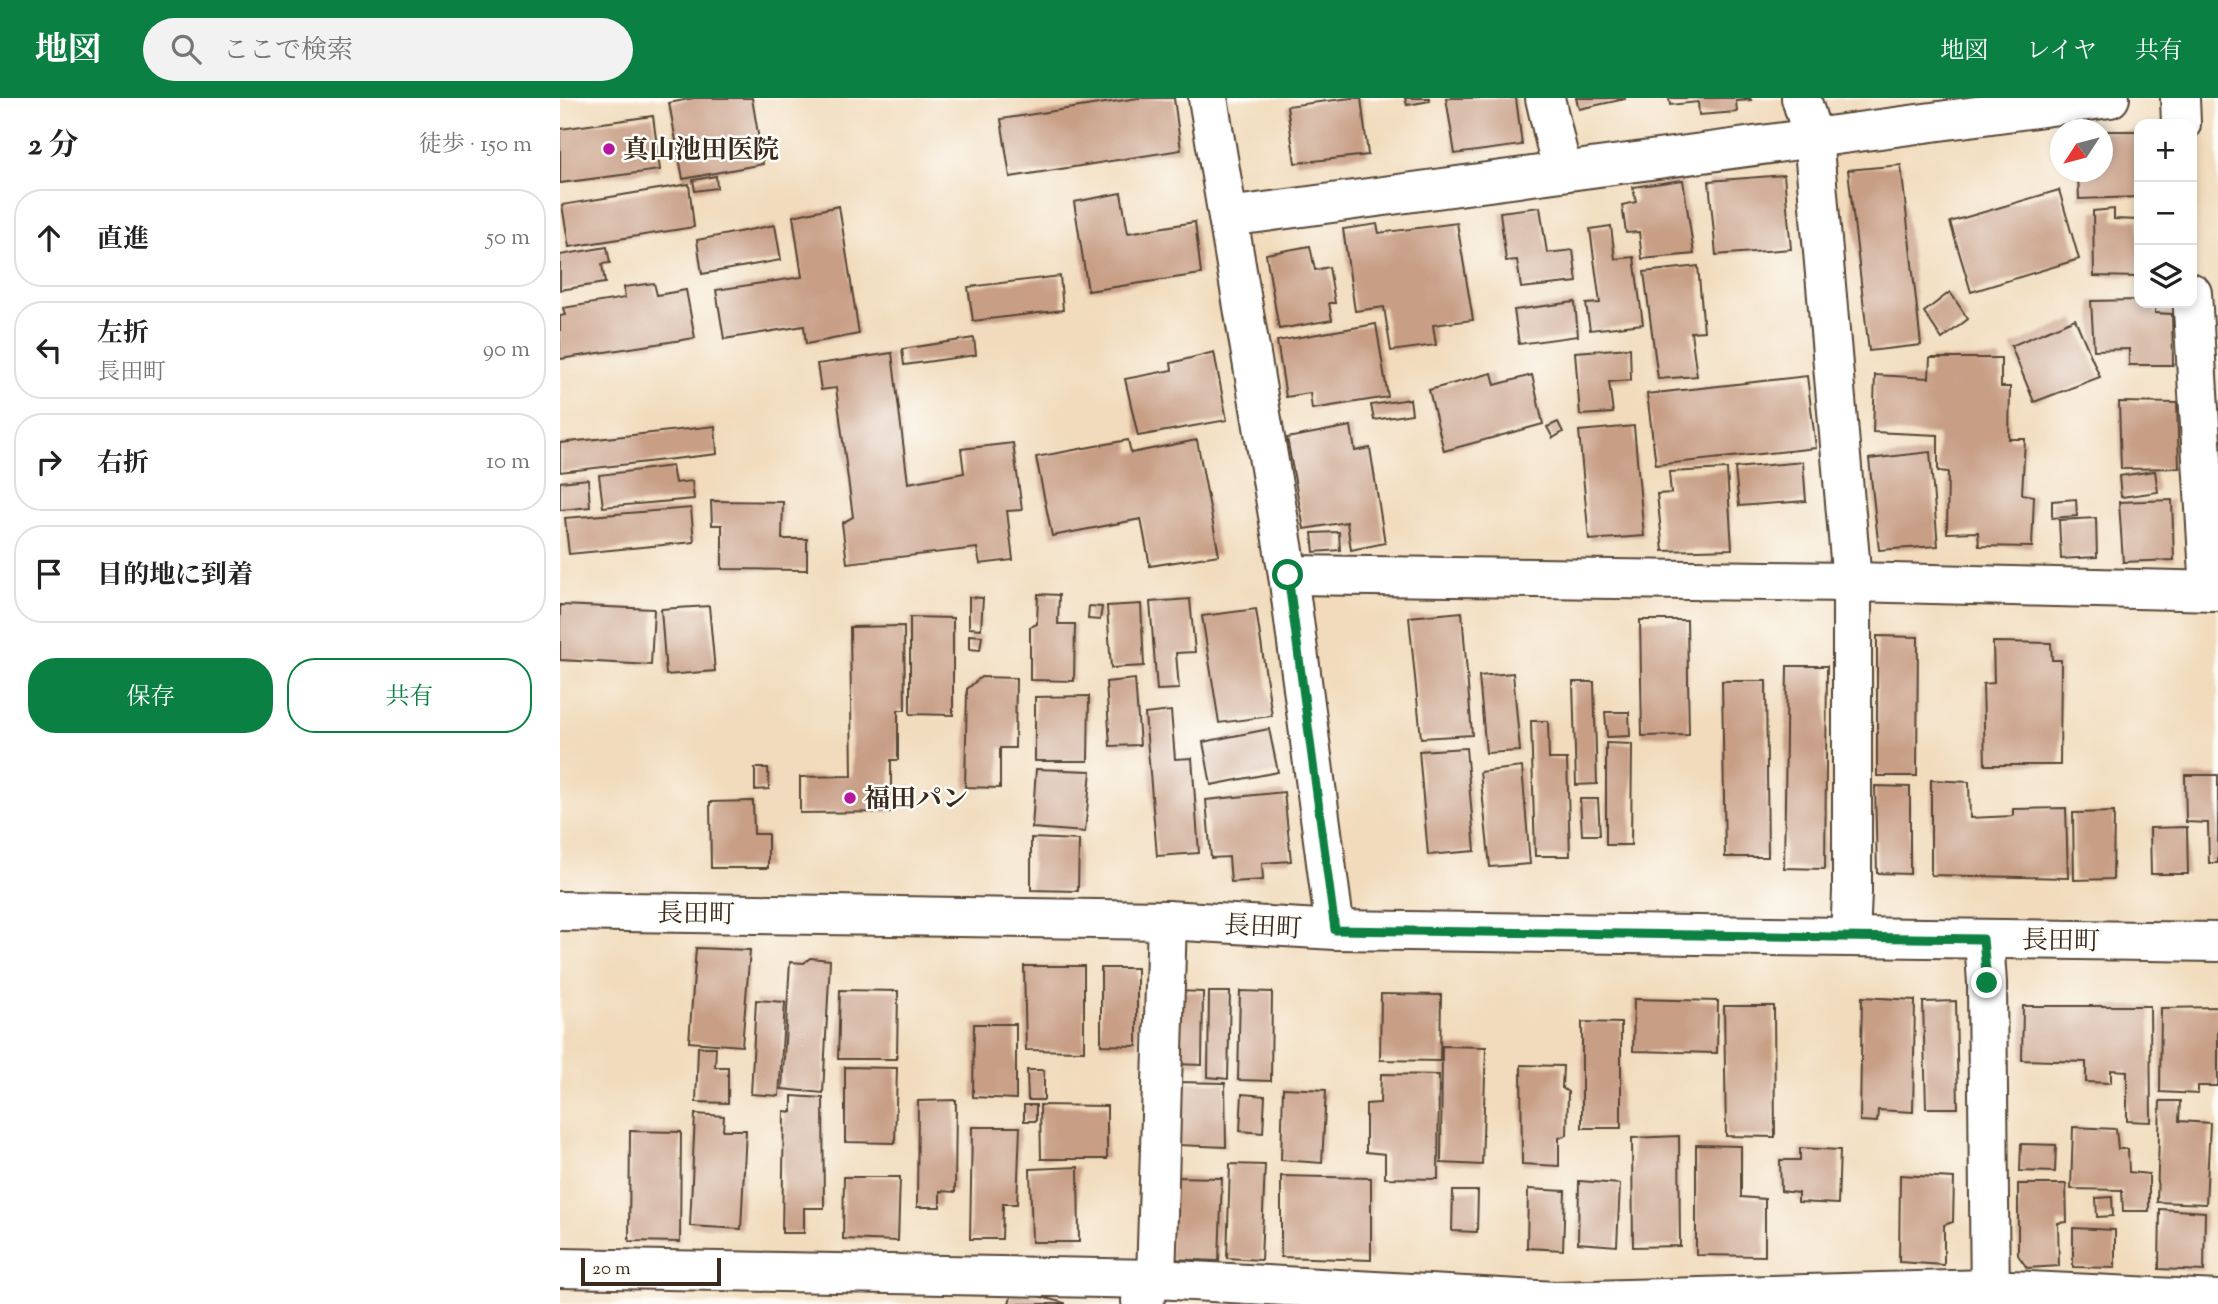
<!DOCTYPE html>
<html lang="ja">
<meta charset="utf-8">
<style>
body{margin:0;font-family:"Sorts Mill Goudy","Noto Serif JP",serif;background:#f2f2f2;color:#222}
.controls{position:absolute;right:21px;top:21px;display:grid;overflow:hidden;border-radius:14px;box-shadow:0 4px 10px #0003}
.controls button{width:63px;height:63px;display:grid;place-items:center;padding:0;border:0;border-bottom:2px solid #e0e0e0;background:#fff;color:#222;font:35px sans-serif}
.compass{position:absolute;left:1490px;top:21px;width:63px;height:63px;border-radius:50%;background:#fff;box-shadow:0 4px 10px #0003;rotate:234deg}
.scale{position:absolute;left:21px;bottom:18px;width:140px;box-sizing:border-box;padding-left:7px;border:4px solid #3b2a1e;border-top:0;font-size:19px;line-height:24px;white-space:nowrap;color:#3b2a1e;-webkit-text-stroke:5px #fdfcf7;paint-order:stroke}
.stop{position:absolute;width:21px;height:21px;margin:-16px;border:5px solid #0b8043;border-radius:50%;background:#fff}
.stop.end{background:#0b8043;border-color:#fff;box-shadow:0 2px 7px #0008}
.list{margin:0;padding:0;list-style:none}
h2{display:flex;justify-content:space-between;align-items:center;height:91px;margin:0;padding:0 28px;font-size:30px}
h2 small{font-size:23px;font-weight:400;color:#767676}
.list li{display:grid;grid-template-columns:46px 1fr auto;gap:21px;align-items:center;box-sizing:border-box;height:98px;margin:0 14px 14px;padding:0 14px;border:2px solid #e0e0e0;border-radius:28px}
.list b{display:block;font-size:26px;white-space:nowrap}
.list p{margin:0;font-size:23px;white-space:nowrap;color:#767676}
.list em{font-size:23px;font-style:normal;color:#767676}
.actions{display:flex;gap:14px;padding:21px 28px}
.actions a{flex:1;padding:16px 0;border:2px solid #0b8043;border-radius:28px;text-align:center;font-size:24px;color:#0b8043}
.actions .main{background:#0b8043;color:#fff}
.icon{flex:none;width:38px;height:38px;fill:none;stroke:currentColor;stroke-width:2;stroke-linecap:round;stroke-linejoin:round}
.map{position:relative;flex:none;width:1658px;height:1206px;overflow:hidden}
header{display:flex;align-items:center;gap:42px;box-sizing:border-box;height:98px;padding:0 35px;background:#0b8043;color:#fff}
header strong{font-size:33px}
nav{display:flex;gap:38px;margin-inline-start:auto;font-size:24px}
.search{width:490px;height:63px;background:#f2f2f2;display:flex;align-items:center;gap:18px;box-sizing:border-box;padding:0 24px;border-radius:38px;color:#767676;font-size:26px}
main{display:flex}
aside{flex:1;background:#fff}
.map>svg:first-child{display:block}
.building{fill:#c89e85}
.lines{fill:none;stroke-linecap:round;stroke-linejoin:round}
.minor-casing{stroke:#564536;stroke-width:42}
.minor{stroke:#fff;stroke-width:38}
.route{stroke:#0b8043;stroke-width:9}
.poi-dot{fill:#b5179e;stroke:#fdfcf7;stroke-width:2.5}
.labels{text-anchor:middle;stroke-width:5;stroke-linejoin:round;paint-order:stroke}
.poi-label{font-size:26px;font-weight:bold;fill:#3b2a1e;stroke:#fdfcf7;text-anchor:start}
.street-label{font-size:26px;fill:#3b2a1e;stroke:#fdfcf7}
</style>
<header>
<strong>地図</strong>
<div class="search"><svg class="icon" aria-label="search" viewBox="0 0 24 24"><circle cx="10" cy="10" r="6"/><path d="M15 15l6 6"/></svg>ここで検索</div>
<nav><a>地図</a><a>レイヤ</a><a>共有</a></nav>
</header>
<main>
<aside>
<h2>2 分<small>徒歩 · 150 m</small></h2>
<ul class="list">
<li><svg class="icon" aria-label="ahead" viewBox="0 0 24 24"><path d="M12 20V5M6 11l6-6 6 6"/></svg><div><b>直進</b></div><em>50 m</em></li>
<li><svg class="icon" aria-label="left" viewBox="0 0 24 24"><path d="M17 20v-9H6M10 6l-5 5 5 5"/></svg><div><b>左折</b><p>長田町</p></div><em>90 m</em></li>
<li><svg class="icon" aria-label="right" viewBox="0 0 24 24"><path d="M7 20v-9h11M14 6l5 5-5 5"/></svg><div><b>右折</b></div><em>10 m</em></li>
<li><svg class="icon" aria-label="arrive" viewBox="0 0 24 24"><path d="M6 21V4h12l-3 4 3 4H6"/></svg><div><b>目的地に到着</b></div></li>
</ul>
<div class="actions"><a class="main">保存</a><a>共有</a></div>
</aside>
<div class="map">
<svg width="1658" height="1206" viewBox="0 0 1658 1206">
<rect width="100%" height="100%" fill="#fdfcf7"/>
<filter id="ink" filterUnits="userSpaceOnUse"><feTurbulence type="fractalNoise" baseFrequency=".0143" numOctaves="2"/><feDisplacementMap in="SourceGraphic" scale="14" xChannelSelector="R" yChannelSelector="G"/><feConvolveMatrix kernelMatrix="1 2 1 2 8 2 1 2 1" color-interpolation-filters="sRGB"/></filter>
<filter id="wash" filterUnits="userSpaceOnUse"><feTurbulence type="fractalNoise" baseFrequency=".00686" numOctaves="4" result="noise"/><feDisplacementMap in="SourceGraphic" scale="28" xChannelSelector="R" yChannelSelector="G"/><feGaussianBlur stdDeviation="1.57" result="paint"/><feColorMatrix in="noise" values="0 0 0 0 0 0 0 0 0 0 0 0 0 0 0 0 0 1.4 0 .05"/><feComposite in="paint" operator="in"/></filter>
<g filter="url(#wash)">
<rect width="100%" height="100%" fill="#f1dbbc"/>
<g id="blocks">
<g class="building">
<polygon points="134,0 192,0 203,66 123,81 109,5"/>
<polygon points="578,0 614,0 621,52 450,79 441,21"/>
<polygon points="791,0 801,0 808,57 735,65 727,8"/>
<polygon points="845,0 869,0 870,3 847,7"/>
<polygon points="886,0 956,0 962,47 895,56"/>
<polygon points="1016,0 1065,0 1065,1 1019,11"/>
<polygon points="1109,0 1190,0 1191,2 1176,3 1177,14 1139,17 1138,4 1110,7"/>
<polygon points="93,18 100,72 0,85 0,31"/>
<polygon points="1542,33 1579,33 1579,99 1519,101 1518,74 1542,74"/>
<polygon points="1341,67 1361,247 1309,253 1288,72"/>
<polygon points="1224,77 1231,151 1156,157 1149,83"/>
<polygon points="156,78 157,90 135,93 133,82"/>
<polygon points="1123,82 1134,156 1082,161 1079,134 1066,135 1062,107 1076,104 1073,89"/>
<polygon points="129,86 134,129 9,149 2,107"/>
<polygon points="1499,92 1519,161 1411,194 1390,124"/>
<polygon points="561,95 568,135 635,124 641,176 528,193 514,104"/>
<polygon points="279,108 299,236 246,246 244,228 164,241 156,192 242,179 233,118"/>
<polygon points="980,109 987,155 1013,152 1017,184 961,190 957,162 946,163 940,114"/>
<polygon points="1554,111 1554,121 1579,122 1579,179 1534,178 1533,113"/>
<polygon points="897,125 913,222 873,227 876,247 831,253 824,209 795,213 783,131 817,126 819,135"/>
<polygon points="215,127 221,162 142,176 137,142"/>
<polygon points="1051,128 1055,161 1074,159 1083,226 1030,232 1026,206 1040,205 1030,131"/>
<polygon points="750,148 755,172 769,169 775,205 769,205 772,222 719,231 706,156"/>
<polygon points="47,149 50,165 42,166 45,185 0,192 0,157"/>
<polygon points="1138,168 1144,233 1131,234 1137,278 1098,281 1084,174"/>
<polygon points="500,178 503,212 413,223 408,189"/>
<polygon points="94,185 97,197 126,192 135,240 0,261 0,218 5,217 3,210 65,200 64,189"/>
<polygon points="1390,194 1408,221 1382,241 1364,214"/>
<polygon points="1579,202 1579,205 1595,205 1595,215 1612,216 1613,267 1569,267 1569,251 1534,252 1531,203"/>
<polygon points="1015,204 1018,238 959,246 954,212"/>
<polygon points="1515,221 1540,279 1474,304 1451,248"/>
<polygon points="816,226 828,299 752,311 750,295 726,299 717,243"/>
<polygon points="414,240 416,257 344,267 342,251"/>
<polygon points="1070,250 1071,282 1049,284 1053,315 1020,317 1015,254"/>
<polygon points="654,254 667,322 578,338 565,281 612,272 611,265"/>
<polygon points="332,255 348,385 404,375 401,351 453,345 462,412 447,413 453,462 420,466 417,450 287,465 282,425 293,419 276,290 261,292 257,266"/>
<polygon points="1370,260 1441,260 1441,289 1450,289 1449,341 1465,341 1462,396 1474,398 1472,449 1419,448 1418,434 1387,435 1388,374 1378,373 1378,337 1313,334 1315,277 1369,280"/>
<polygon points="932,275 935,287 972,277 983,326 884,353 869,292"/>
<polygon points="1247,278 1256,350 1096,367 1087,296"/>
<polygon points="850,301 852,316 814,322 811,307"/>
<polygon points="1559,304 1617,305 1619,370 1561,371"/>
<polygon points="998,324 1003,334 993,340 987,329"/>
<polygon points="155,328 157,356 0,374 0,345"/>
<polygon points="791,328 795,353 810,350 825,445 791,452 787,424 744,431 727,340"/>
<polygon points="1074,328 1084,438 1029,442 1019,333"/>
<polygon points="568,342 571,355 637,342 659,457 590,468 581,421 492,438 476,359"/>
<polygon points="1370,354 1378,448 1319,452 1309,361"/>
<polygon points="1243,364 1246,403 1179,408 1175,370"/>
<polygon points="112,368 115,385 132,383 134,401 43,409 39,377"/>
<polygon points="1167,371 1172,451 1103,453 1097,396 1111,395 1109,374"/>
<polygon points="1595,373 1598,394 1561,399 1559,378"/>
<polygon points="28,381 30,409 0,412 0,384"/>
<polygon points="1516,401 1517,418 1492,420 1492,403"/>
<polygon points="1612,402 1614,462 1563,464 1559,404"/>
<polygon points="151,403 223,404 222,441 247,441 247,472 162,471 162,427 152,427"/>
<polygon points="131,410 134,444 9,456 5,420"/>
<polygon points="1536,420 1537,459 1501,461 1499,422"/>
<polygon points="779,434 780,452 754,454 752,435"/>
<polygon points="478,496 499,497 498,526 515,526 514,583 470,582 470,529 477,526"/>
<polygon points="409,499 423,500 421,531 409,530"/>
<polygon points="630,501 635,554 616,555 619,591 597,592 590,504"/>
<polygon points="581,506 584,568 551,570 547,508"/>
<polygon points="0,507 94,511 91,567 0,562"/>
<polygon points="149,508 155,573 106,577 101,511"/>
<polygon points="529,508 542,509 540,522 528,521"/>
<polygon points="696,511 712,618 659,625 642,518"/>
<polygon points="902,514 912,637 861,640 849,519"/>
<polygon points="350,519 393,520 393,617 350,616"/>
<polygon points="1080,522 1127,522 1129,637 1082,638"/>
<polygon points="344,528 345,612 338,612 338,662 331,662 331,714 240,715 240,679 292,678 290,529"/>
<polygon points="409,537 422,538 420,552 409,551"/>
<polygon points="1317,538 1358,539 1357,678 1317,678"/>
<polygon points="1433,544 1491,545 1492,562 1501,562 1500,667 1425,667 1423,586 1434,585"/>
<polygon points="1227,568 1267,568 1265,771 1224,770"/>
<polygon points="953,575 960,653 926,655 919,578"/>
<polygon points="421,579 456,580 455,650 440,650 440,690 405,689 407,591"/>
<polygon points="575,581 580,647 550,648 546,584"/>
<polygon points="1162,583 1206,583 1208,759 1165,759"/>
<polygon points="1013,584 1034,584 1037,686 1016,687"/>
<polygon points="529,598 528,663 475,663 475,599"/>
<polygon points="611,613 615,661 632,660 639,755 597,758 585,616"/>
<polygon points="1045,614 1069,614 1070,638 1047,639"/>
<polygon points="971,623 988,623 989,661 1007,661 1010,758 975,758"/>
<polygon points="709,631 718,674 651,687 643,644"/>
<polygon points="1046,645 1072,646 1071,747 1046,747"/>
<polygon points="906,650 915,753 868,757 859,653"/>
<polygon points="962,669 970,766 930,769 920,674"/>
<polygon points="195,670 208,670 209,691 195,692"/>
<polygon points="476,671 531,673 525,734 472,730"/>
<polygon points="1625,677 1658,677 1658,765 1649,765 1648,725 1626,724"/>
<polygon points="1371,682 1409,684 1410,720 1453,718 1453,711 1506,710 1508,780 1371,777"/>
<polygon points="1315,688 1350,689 1350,776 1317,775"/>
<polygon points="724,694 731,763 702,765 703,782 671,784 669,759 651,760 646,702"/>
<polygon points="1020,701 1038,701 1040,737 1022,737"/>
<polygon points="193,703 194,736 208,736 208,770 151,770 150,704"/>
<polygon points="1554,714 1553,781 1514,782 1513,715"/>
<polygon points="1627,729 1628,776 1591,776 1590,730"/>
<polygon points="471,740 519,742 518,793 471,792"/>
<polygon points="136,850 190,852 182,948 129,944"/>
<polygon points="250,860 270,862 263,995 222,991 230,864 244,865"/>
<polygon points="464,868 524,868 524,953 466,952"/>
<polygon points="541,870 577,870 577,948 541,947"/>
<polygon points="280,892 338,893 337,961 278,961"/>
<polygon points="617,893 643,894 642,967 616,966"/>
<polygon points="680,893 712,894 711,983 678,982"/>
<polygon points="649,894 670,894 668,981 648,979"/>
<polygon points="821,896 881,897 880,963 820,962"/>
<polygon points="1302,899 1355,902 1353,1014 1318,1012 1317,1024 1300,1023"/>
<polygon points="1074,901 1158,903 1157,955 1073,953"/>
<polygon points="196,902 225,904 219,998 191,996"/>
<polygon points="1396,903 1398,1010 1366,1010 1363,904"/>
<polygon points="1164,908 1214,908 1215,1039 1166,1038"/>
<polygon points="1463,908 1590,908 1591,1024 1567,1023 1567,973 1551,972 1551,985 1526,984 1526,964 1462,962"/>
<polygon points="1658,909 1658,988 1638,988 1638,996 1600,994 1601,910"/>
<polygon points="1022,924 1061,925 1061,1030 1022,1030"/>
<polygon points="414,926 456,926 456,1001 413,999"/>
<polygon points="882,948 926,949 922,1067 881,1065"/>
<polygon points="138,949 156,949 155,969 168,969 168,1005 136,1004"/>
<polygon points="961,967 1003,968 1002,990 1008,994 1007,1037 999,1040 999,1068 962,1066"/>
<polygon points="285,969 337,970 335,1045 285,1044"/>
<polygon points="467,972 484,972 484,1002 468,1002"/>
<polygon points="821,976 879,977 878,1081 825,1080 825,1056 806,1054 806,1006 820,1005"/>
<polygon points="618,984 665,985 666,1049 619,1047"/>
<polygon points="723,990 766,992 762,1065 721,1062"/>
<polygon points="682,996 705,998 703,1035 680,1033"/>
<polygon points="232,998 263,1000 264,1110 244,1110 244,1135 222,1135 224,1013 232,1014"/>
<polygon points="396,1002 395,1094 380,1093 380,1109 357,1109 358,1003"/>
<polygon points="1600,1003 1620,1003 1619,1023 1650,1025 1646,1106 1597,1104"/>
<rect x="464" y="1007" width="12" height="16"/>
<polygon points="480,1007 547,1008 547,1061 481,1061"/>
<polygon points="135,1016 164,1018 163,1032 186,1032 181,1131 130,1128"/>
<polygon points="412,1029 460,1029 457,1106 443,1106 442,1141 410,1141"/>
<polygon points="1513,1029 1556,1031 1558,1051 1568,1051 1569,1074 1589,1076 1589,1113 1563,1113 1562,1092 1511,1091"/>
<polygon points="70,1033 121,1034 120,1144 69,1143"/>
<polygon points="1119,1038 1120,1148 1073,1149 1072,1040"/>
<polygon points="1461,1046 1496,1047 1495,1074 1460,1073"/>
<polygon points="1136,1047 1181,1048 1181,1099 1205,1101 1205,1158 1136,1157"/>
<polygon points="1240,1050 1280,1052 1278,1106 1238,1104 1238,1095 1221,1093 1220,1062 1240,1062"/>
<polygon points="670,1066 705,1067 701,1162 667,1160"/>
<polygon points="518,1069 519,1144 472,1144 470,1071"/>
<polygon points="1340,1077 1394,1080 1393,1124 1384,1127 1384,1167 1339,1164"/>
<polygon points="721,1078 811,1080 811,1162 721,1159"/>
<polygon points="284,1079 340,1079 338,1143 283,1141"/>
<polygon points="611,1079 662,1080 659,1163 610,1161"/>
<polygon points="1019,1083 1060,1086 1057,1148 1018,1145"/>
<polygon points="1458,1086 1506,1086 1507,1124 1498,1125 1499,1168 1467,1170 1458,1157"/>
<polygon points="968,1091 1005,1093 1003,1152 967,1150"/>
<polygon points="893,1093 918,1093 917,1134 892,1133"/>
<polygon points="1552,1099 1553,1118 1537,1119 1536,1100"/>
<polygon points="1600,1111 1645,1114 1644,1173 1599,1171"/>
<polygon points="1513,1130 1555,1132 1555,1170 1513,1169"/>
<polygon points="453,1192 505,1205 505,1206 449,1206"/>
</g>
</g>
</g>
<g filter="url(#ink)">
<use href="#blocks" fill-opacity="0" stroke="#564536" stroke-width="2"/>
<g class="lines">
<g class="minor-casing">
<g id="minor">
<polyline points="648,0 728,477 775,832"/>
<polyline points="985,0 1002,73"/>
<polyline points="1241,0 1253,39 1292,484 1292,794 1290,839"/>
<polyline points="1620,0 1621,26"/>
<polyline points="668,119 1550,0"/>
<polyline points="1632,195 1650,493"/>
<polyline points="728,477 1292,484 1658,493"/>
<polyline points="0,813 607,822 775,832 1658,844"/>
<polyline points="1424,841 1427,885 1430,1206"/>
<polyline points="0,1170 596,1181 995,1203 1429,1191 1658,1202"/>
<polyline points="581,1203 596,1181 607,822"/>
</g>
</g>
<use href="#minor" class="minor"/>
</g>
</g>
<g class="lines" filter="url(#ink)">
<polyline class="route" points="728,477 775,832 1423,841 1427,885"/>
</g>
<g class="poi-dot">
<circle cx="49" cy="51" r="7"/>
<circle cx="290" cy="700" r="7"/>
</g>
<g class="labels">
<g class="poi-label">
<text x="63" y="60">真山池田医院</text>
<text x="304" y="709">福田パン</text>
</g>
<g class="street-label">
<text transform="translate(136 815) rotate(1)" y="9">長田町</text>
<text transform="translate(703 828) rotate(3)" y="9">長田町</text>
<text transform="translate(1501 842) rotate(1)" y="9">長田町</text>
</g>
</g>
</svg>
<div class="controls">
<button>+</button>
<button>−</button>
<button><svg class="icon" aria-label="layers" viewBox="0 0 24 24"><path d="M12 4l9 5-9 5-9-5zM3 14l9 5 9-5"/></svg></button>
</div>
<svg class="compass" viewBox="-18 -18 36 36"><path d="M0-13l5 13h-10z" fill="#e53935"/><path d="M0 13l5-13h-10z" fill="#767676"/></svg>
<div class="scale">20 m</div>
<div class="stop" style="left:728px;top:477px"></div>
<div class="stop end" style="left:1427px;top:885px"></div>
</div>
</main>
